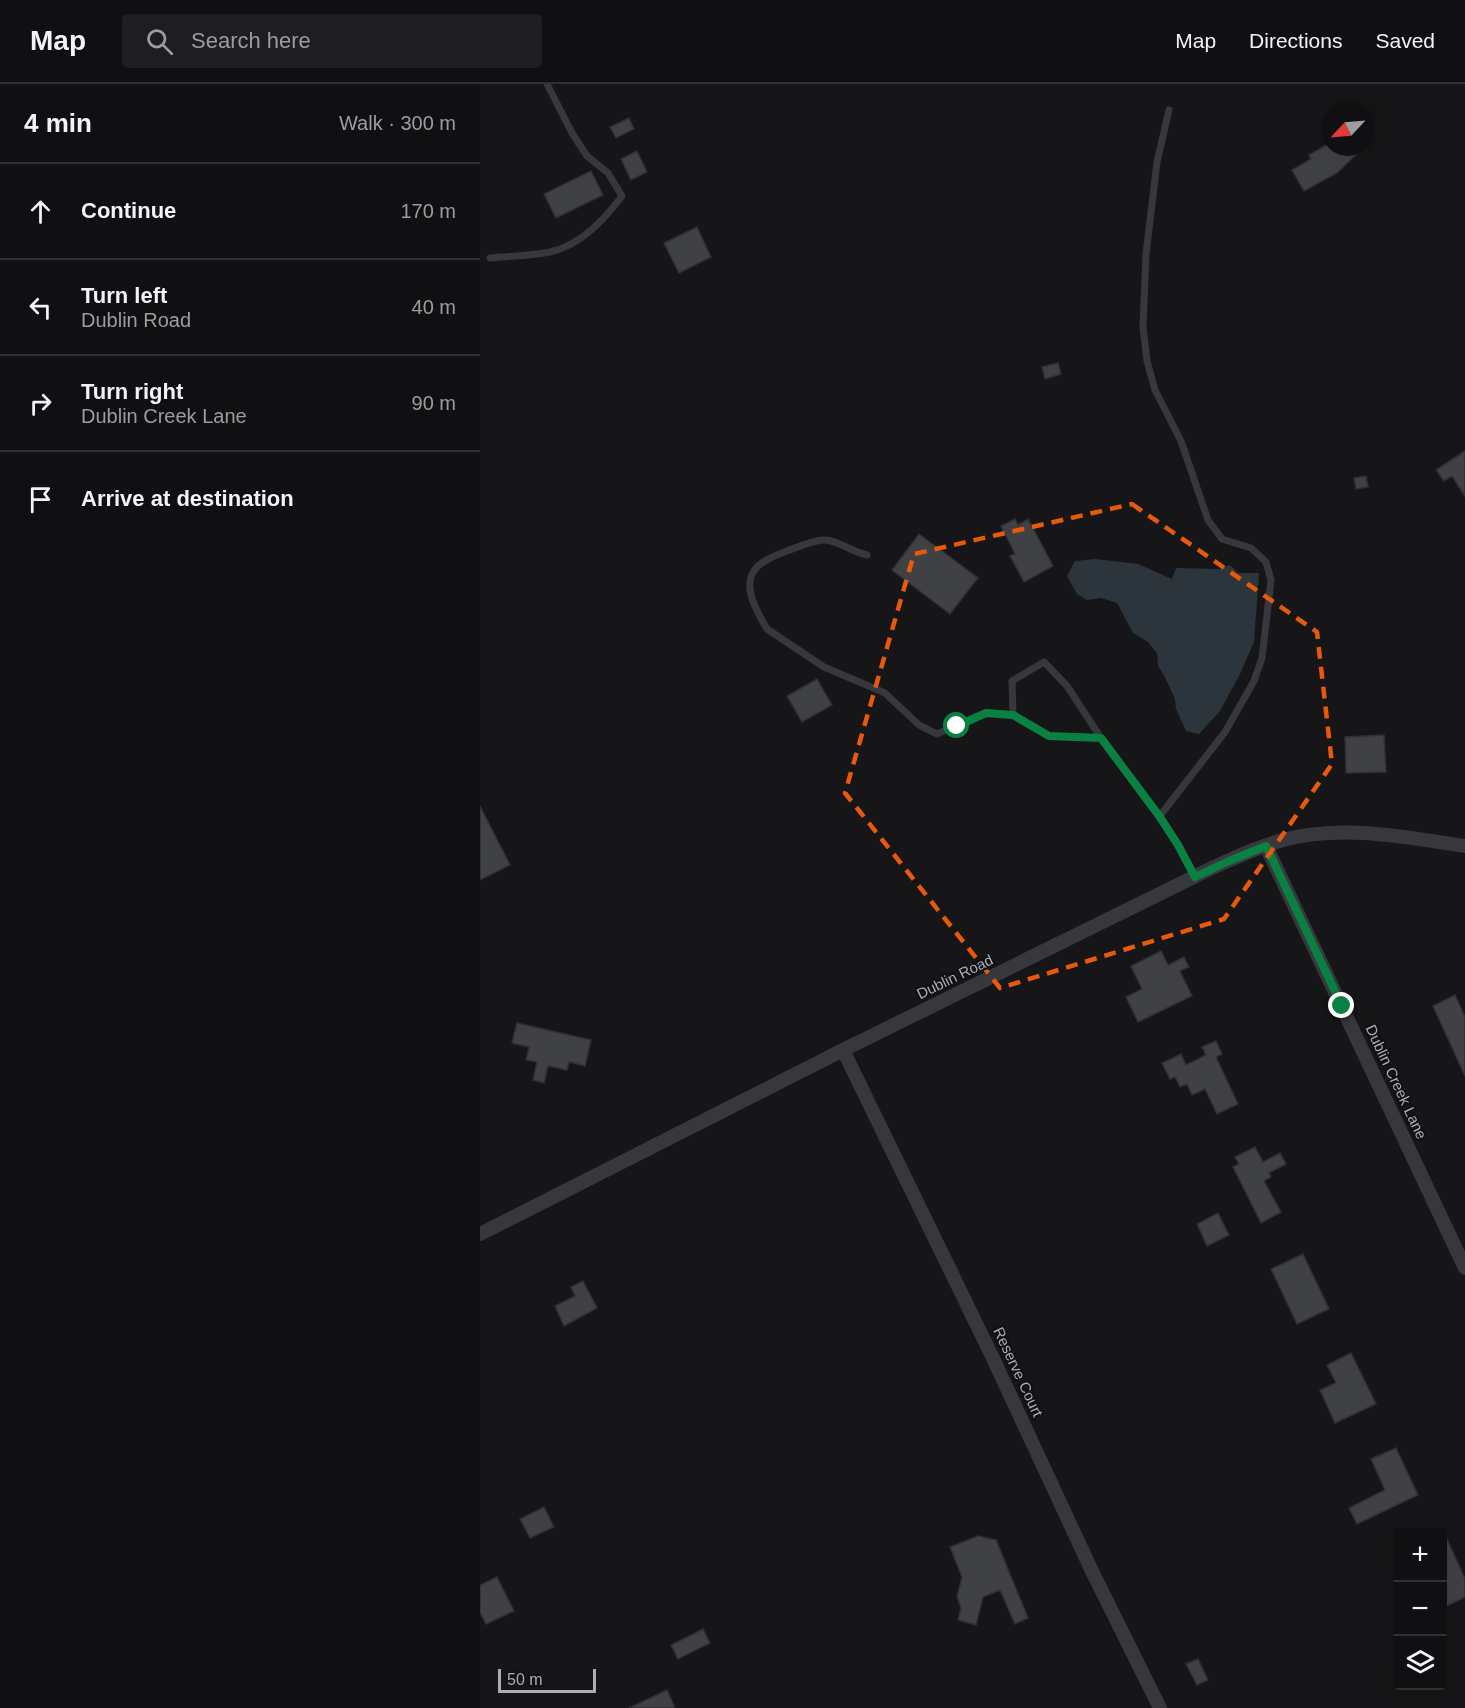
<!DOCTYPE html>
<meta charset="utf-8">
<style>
body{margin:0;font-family:Helvetica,sans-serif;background:#1e1e20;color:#f1f3f6}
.controls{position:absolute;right:18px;bottom:18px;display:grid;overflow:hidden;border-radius:6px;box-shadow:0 6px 24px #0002}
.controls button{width:54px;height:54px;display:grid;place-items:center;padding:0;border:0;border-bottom:2px solid #303032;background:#101012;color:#f1f3f6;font:30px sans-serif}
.compass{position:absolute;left:841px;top:18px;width:54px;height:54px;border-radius:50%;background:#101012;box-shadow:0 6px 24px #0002;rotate:244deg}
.scale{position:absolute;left:18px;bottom:15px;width:98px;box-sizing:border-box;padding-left:6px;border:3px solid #a8adb8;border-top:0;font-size:16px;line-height:21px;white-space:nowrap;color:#a8adb8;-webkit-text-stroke:4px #111113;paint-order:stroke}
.stop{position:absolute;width:18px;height:18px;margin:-14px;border:4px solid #0b8043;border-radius:50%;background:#fff}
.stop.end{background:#0b8043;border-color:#fff;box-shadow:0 2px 6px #0008}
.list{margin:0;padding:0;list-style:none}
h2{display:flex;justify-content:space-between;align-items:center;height:78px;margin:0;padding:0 24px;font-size:26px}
h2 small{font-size:20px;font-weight:400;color:#9c9d9f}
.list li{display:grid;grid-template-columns:39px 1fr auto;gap:18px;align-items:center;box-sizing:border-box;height:96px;padding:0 24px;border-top:2px solid #303032}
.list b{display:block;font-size:22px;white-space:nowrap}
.list p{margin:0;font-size:20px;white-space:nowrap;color:#9c9d9f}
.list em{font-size:20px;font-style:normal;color:#9c9d9f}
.icon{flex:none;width:33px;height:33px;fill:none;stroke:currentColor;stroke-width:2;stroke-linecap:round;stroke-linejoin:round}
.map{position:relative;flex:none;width:985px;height:1624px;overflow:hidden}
header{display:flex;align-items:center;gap:36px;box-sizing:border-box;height:84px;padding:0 30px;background:#101012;border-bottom:2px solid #303032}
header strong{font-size:28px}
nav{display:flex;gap:33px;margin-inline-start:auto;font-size:21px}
.search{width:420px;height:54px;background:#1e1e20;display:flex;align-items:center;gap:15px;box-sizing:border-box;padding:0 21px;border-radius:6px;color:#9c9d9f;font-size:22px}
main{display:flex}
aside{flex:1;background:#101012}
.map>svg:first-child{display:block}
.water{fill:#2c353c}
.building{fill:#404145;stroke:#303034;stroke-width:1.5}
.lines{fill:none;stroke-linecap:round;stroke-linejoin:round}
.lane{stroke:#37383d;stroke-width:7}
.street{stroke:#37383d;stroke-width:14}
.route{stroke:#0b8043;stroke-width:8}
.marked{fill:none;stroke:#e8590c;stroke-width:4.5;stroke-dasharray:12 8;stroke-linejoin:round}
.labels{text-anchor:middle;stroke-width:4.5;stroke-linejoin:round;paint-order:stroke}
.street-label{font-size:15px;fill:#a8adb8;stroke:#111113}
</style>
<header>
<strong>Map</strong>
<div class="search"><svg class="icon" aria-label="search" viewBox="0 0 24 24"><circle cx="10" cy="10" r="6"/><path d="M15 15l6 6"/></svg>Search here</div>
<nav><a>Map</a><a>Directions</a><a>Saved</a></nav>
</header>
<main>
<aside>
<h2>4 min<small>Walk · 300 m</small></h2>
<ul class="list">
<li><svg class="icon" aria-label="ahead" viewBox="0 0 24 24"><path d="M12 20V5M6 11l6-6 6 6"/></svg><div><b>Continue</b></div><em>170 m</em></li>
<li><svg class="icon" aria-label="left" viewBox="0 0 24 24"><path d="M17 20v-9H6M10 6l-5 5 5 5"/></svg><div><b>Turn left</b><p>Dublin Road</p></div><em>40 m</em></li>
<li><svg class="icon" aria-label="right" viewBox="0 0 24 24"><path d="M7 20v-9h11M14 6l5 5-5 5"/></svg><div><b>Turn right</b><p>Dublin Creek Lane</p></div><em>90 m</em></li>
<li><svg class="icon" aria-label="arrive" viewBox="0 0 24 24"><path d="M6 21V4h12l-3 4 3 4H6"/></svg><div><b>Arrive at destination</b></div></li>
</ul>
</aside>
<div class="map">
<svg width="985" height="1624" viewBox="0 0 985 1624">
<rect width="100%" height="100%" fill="#161618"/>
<polygon class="water" points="616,475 658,480 692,495 696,484 739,485 750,481 758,489 779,489 774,558 760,590 740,627 719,650 706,647 696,625 695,615 684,591 678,582 677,569 668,558 653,549 637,519 621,514 607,516 597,510 587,492 595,477"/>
<g class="building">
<polygon points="149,34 154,45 136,54 130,43"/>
<polygon points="850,59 850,63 884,63 857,89 824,107 812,86 831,75 829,71"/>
<polygon points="157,67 167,88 151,96 141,75"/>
<polygon points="111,87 123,111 76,134 64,110"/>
<polygon points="217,143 231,173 199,189 184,159"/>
<polygon points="578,279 581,290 565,295 562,283"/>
<polygon points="985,367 985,412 972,392 964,397 956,386"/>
<polygon points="886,392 888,403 876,405 874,394"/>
<polygon points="535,435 538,441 548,435 573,482 544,498 530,472 535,470 521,442"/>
<polygon points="439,450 498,494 470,530 412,486"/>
<polygon points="337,595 352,621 322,638 307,612"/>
<polygon points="904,651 906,688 866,689 865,653"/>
<polygon points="0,722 30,781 0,796"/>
<polygon points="681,867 688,881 704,873 709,883 700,887 712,912 658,938 646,913 662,905 651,882"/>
<polygon points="975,911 985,933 985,992 953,922"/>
<polygon points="37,939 111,956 105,982 89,978 87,986 68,982 64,999 53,996 57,978 46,976 49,963 32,959"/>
<polygon points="736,957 742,970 736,973 758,1020 737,1030 725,1005 712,1011 707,1000 700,1003 695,993 690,995 682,979 701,970 706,981 726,971 722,963"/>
<polygon points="775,1063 783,1078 800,1069 806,1080 789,1089 791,1093 784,1097 801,1128 781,1139 753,1083 759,1080 755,1073"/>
<polygon points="738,1129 749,1151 727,1162 717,1140"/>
<polygon points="823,1170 849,1225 817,1240 791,1185"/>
<polygon points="103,1197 117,1224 84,1242 75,1222 95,1212 91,1203"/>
<polygon points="871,1269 896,1320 855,1339 840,1306 856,1299 847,1281"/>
<polygon points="916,1364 938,1411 877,1440 869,1424 905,1406 891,1375"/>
<polygon points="64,1423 74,1443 50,1454 40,1435"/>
<polygon points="963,1446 985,1495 985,1513 963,1524"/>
<polygon points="498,1452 516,1456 548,1534 535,1540 520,1506 503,1513 496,1541 478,1536 481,1524 477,1513 482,1493 470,1463"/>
<polygon points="17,1493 34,1527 6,1540 0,1528 0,1501"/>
<polygon points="223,1545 230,1559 198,1575 191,1561"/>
<polygon points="718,1575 728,1596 717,1601 706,1580"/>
<polygon points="187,1606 195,1624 149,1624"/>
</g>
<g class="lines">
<g class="lane">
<path d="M10 174C30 172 50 172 70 168 101 161 124 136 142 112L128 89 107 72 92 49 67 0"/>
<path d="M387 471C372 468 356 455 343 456 331 457 318 463 307 467 279 477 261 488 274 520 278 529 282 537 287 545L344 583 405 609 439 641 457 650 506 629 533 631 569 652 621 654 679 733 698 761 715 793"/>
<polyline points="533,631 532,597 564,578 587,602 621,654"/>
<polyline points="679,733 745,648 774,597 782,574 791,496 786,478 771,464 742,455 728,436 701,357 675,306 667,277 663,243 666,170 677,78 689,26"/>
</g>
<g class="street">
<polyline points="786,762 985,1184"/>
<polyline points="363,966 511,1270 611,1485 680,1624"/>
<path d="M0 1150 363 966 730 785C754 774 777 763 803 756 863 740 925 753 985 762"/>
</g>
</g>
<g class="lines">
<polyline class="route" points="477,642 506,629 533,631 569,652 621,654 680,733 698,761 715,793 749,777 786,762 862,922"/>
</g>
<path class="marked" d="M652 420 837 548 852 680 744 835 520 904 365 709 434 470Z"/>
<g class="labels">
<g class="street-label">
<text transform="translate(475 893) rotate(-26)" y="5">Dublin Road</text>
<text transform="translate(916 998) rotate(65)" y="5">Dublin Creek Lane</text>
<text transform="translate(538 1288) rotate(65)" y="5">Reserve Court</text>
</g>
</g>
</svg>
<div class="controls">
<button>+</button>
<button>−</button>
<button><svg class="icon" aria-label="layers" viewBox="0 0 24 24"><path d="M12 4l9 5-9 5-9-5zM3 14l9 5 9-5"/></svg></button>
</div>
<svg class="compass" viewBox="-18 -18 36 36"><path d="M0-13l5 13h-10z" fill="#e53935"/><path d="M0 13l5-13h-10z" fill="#9c9d9f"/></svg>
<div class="scale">50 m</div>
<div class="stop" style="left:477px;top:642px"></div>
<div class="stop end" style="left:862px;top:922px"></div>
</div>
</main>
